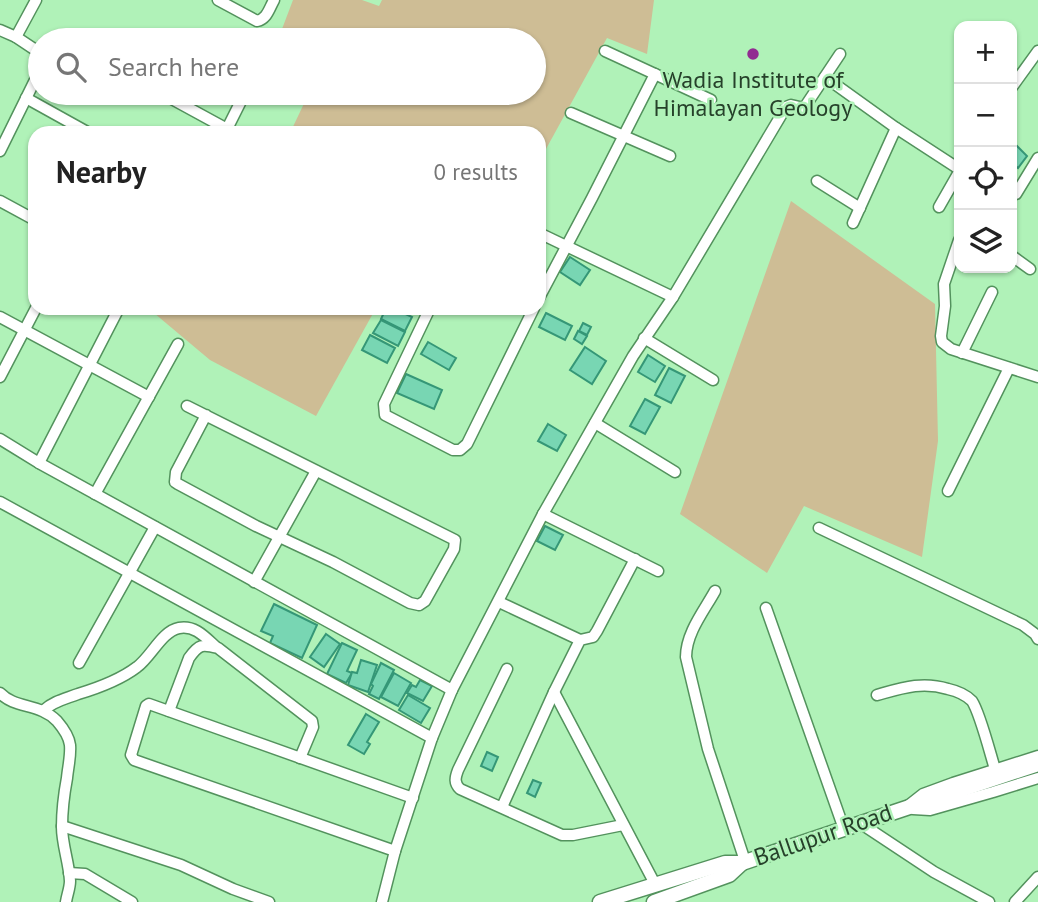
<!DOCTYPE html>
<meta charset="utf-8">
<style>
body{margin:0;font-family:"PT Sans",sans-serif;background:#f2f2f2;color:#222}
.controls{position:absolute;right:21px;top:21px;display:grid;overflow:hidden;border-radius:14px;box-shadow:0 2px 5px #0004}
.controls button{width:63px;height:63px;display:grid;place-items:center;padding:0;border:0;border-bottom:2px solid #e0e0e0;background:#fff;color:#222;font:35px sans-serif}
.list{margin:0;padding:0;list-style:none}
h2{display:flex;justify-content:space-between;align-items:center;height:91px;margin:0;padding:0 28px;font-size:30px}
h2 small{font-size:23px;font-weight:400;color:#767676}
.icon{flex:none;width:38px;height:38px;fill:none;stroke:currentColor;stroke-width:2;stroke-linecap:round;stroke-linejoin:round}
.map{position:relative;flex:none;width:1038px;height:902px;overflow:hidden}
.search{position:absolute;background:#fff;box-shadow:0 2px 5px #0004;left:28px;top:28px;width:518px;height:77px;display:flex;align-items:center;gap:18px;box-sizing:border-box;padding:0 24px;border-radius:38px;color:#767676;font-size:26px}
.panel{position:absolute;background:#fff;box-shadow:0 2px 5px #0004;left:28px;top:126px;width:518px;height:189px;border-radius:21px}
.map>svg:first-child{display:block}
.green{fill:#cebd95}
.building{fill:#78d6b3;stroke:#359777;stroke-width:2}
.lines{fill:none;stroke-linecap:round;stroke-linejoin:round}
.minor-casing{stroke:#53925d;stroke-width:13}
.major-casing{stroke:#53925d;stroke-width:17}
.minor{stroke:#fff;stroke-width:10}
.major{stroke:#fff;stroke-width:14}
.poi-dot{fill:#912c91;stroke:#b0f2b8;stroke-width:2.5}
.labels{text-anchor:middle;stroke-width:5;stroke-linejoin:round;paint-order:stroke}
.poi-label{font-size:24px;fill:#26412a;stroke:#b0f2b8}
.street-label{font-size:24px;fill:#26412a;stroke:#b0f2b8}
</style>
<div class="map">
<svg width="1038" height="902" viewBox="0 0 1038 902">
<rect width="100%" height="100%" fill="#b0f2b8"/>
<g class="green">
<polygon points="293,0 362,0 379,6 382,0 654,0 647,54 607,38 546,149 539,156 539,133 290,133 309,93 534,93 534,40 303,40 282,29"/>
<polygon points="791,201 935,304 938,441 922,557 804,506 767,573 680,514"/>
<polygon points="148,308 376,308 316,416 210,360"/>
</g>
<g class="building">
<polygon points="1015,144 1027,156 1018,168 1012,163 1012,148"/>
<polygon points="570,257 590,270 580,285 560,272"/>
<polygon points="386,308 393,308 412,317 405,331 381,319"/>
<polygon points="546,313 572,326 565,340 539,327"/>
<polygon points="381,320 405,332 398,346 373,333"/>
<polygon points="583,323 591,327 587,335 579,331"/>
<polygon points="578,331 587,336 582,344 574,339"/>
<polygon points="370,335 395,348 387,363 362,350"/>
<polygon points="428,342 456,358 449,370 421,354"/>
<polygon points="585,347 606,361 592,384 570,370"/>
<polygon points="648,355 665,366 655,382 638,372"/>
<polygon points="669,368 685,376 671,403 655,395"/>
<polygon points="406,374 442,390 434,409 397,393"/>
<polygon points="645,399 660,407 645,434 630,426"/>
<polygon points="548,424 566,435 557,451 538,441"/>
<polygon points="545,526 563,535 555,550 537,541"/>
<polygon points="274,604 317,625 302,658 270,643 273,636 261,631"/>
<polygon points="326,634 340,644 324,667 310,657"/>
<polygon points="342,643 357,650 347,671 352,673 346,683 327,674"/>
<polygon points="361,660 377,665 368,692 348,685 352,672 357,673"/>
<polygon points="381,663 394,670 379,699 369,694 373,686 371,684"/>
<polygon points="394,673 411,683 398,706 381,697"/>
<polygon points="420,680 432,686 423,701 407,693 412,685 416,687"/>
<polygon points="408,695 430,708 421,723 399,710"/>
<polygon points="366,714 379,722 367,742 370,744 364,754 348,745"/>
<polygon points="487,752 498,757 492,771 481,766"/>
<polygon points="533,780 541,783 535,797 527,793"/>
</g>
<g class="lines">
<g class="minor-casing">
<g id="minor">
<path d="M218 0 257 21C267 19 269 9 274 0"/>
<polyline points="0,30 16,37 40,53"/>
<polyline points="16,37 36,0"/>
<polyline points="605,51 711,100"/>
<polyline points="825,77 896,128 959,169"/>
<polyline points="1012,87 1038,51"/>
<polyline points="161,93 227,129"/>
<polyline points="26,98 89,133"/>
<polyline points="571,113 670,156"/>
<polyline points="225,133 245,93"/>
<polyline points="0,151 40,70"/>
<polyline points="817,181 860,208"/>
<polyline points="1016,194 1038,158"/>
<polyline points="0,201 35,220"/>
<polyline points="939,207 959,172"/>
<polyline points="853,223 896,128"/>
<polyline points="539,233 673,297"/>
<polyline points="959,240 944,284 945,306 941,336 942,342 951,349 1038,377"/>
<polyline points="1012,256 1030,269"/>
<polyline points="539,298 592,198 655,74"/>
<polyline points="430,308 384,404 385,415 453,450 460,450 467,444 534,308"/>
<polyline points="0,317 149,397"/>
<polyline points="644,338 713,380"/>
<polyline points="962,353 992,292"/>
<polyline points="0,377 36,308"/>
<polyline points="187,406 455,540 454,549 425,601 419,605 410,603 333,562 256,526 178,484 175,482 176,472 206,415"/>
<polyline points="595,423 675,472"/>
<polyline points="0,439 39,463 452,690"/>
<polyline points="39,463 119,308"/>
<polyline points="948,491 1009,368"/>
<polyline points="95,494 178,344"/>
<polyline points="0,502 432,738"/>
<polyline points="543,514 658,571"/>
<polyline points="819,528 1023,625 1035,634 1038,639"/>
<polyline points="254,582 316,471"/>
<path d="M715 591C704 611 686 633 686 657L708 749 745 861"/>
<polyline points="499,602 580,640"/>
<polyline points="766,608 844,829"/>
<polyline points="79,663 155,527"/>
<path d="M507 669 458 770C455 778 454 783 460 789L562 835H573L623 825"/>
<polyline points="554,692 655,884"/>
<path d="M0 693C15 709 40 703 57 721 63 728 69 736 70 745 71 756 68 767 67 778 64 794 62 810 62 827 62 845 69 862 70 881 70 888 67 895 66 902"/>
<path d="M877 695C902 688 922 681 948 689 957 691 965 694 972 701 980 713 990 753 995 769"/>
<path d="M44 710C54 701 65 699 78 694 98 688 120 680 137 667 151 657 162 631 179 628 195 625 205 637 216 647"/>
<path d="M169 711 189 658C199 644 202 644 218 648L312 721 313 727 300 758"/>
<polyline points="909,805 923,794 953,783 1038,756"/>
<polyline points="502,807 554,692 580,640 593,637 597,631 635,559"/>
<polyline points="913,809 930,810 993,792 1038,778"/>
<polyline points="860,823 934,872 989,902"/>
<polyline points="62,826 181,865 233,889 269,902"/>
<polyline points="395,851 134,760 131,755 146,706 149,704 413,798"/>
<polyline points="69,873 85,874 132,902"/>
<polyline points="382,902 395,851 432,738 452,690 543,514 633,356 673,297 786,107 791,105 804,108 840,54"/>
<polyline points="1015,902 1038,877"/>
</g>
</g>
<g class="major-casing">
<g id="major">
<polyline points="600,902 725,863 742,863 1038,764"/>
<polyline points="654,902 729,875 742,863"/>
</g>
</g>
<use href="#minor" class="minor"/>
<use href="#major" class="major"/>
</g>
<circle class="poi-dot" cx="753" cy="54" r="7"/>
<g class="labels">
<g class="poi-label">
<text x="753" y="88">Wadia Institute of<tspan x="753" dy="28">Himalayan Geology</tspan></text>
</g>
<g class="street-label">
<text transform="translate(823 835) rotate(-19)" y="8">Ballupur Road</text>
</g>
</g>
</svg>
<div class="controls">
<button>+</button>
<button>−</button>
<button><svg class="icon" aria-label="locate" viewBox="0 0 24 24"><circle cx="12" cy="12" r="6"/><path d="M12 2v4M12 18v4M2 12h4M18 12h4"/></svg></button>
<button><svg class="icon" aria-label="layers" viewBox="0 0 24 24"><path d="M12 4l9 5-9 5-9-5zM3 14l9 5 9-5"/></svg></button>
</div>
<div class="search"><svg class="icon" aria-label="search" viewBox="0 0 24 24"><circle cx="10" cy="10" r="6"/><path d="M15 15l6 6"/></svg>Search here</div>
<section class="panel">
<h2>Nearby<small>0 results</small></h2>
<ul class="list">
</ul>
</section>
</div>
